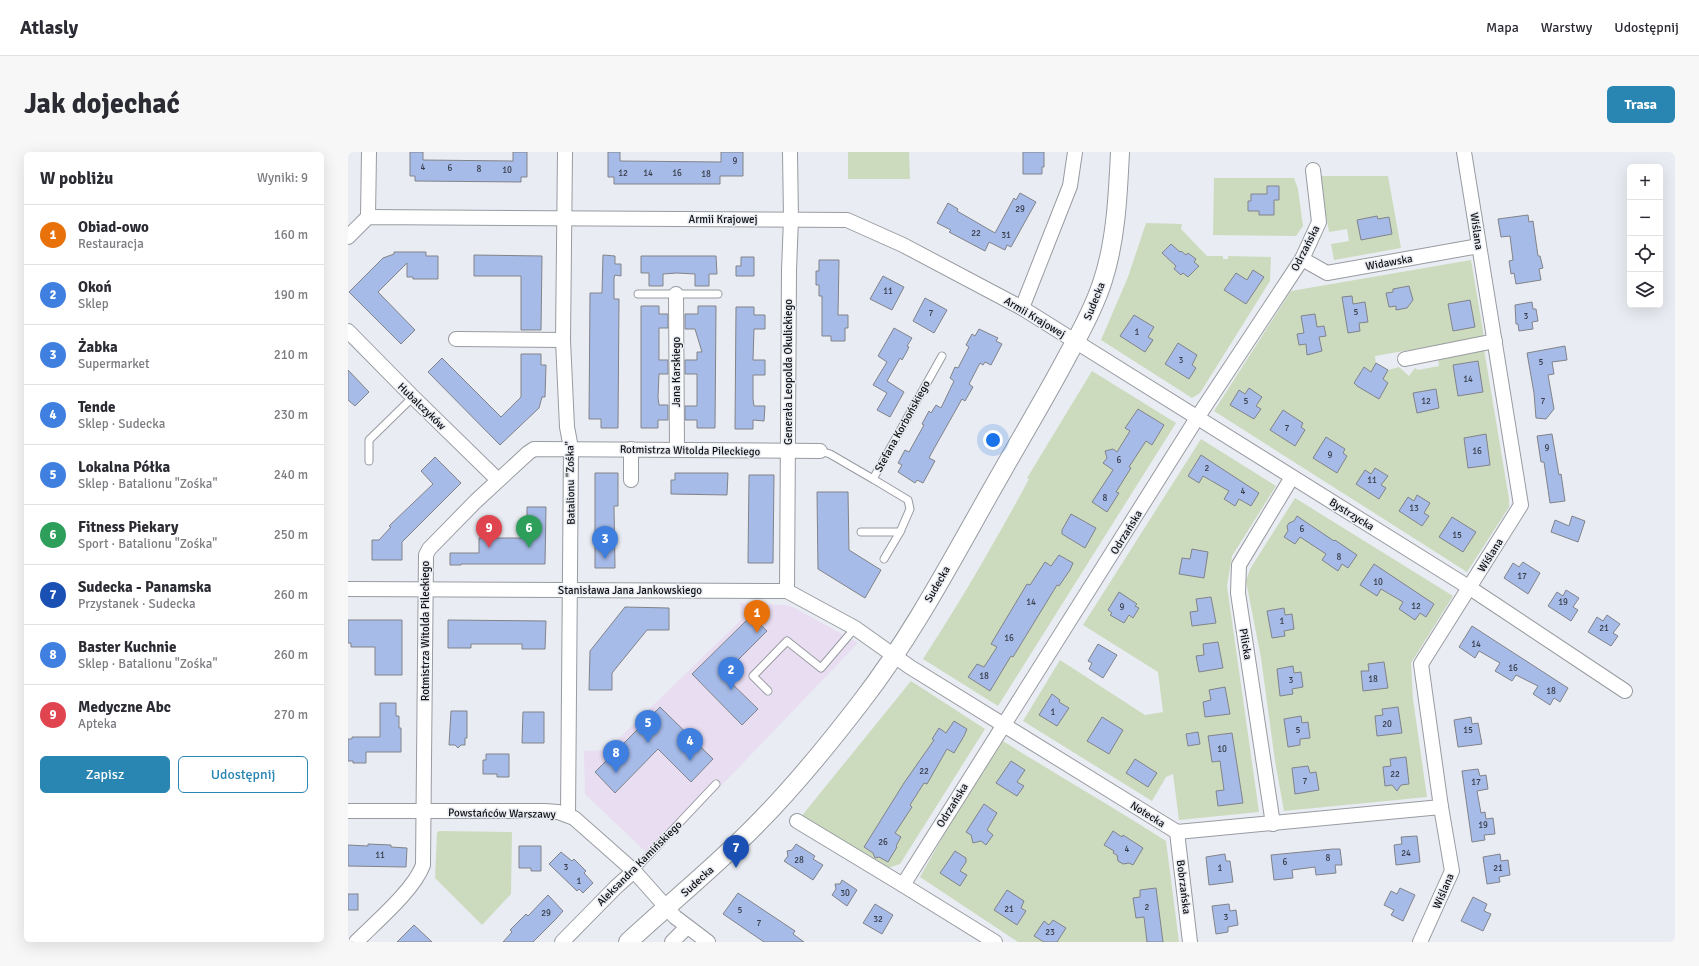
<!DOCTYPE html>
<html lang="pl">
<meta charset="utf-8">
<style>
body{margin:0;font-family:Signika,sans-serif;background:#f7f7f7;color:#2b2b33}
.controls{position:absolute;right:12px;top:12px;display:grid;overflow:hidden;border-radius:6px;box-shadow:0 4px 16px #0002}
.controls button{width:36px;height:36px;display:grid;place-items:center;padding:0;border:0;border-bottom:1px solid #e1e1e2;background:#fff;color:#2b2b33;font:20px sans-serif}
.you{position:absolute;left:645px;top:288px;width:14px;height:14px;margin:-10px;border:3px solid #fff;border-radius:50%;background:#1a73e8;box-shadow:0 0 0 6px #1a73e833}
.badge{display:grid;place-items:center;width:26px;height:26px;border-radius:50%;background:#2985b2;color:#fff;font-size:13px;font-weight:700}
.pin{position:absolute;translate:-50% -33px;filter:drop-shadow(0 1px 2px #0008)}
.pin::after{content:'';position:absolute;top:21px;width:14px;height:12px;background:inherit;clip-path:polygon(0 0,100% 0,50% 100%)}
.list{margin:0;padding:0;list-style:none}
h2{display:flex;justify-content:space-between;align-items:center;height:52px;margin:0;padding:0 16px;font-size:17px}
h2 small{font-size:13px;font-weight:400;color:#7c7c81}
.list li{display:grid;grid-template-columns:26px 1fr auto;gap:12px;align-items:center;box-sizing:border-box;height:60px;padding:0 16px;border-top:1px solid #e1e1e2}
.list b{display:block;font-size:15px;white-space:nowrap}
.list p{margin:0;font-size:13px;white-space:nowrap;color:#7c7c81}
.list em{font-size:13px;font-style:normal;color:#7c7c81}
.actions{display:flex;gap:8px;padding:12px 16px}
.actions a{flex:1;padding:9px 0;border:1px solid #2985b2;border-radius:6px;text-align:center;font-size:14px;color:#2985b2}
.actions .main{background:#2985b2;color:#fff}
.icon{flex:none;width:22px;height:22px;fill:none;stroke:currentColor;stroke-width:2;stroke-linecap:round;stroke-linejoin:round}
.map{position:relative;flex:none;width:1327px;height:790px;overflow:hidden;border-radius:6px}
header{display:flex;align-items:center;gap:24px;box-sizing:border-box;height:56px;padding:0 20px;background:#fff;border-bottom:1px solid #e1e1e2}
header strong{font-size:19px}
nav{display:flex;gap:22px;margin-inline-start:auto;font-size:14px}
.intro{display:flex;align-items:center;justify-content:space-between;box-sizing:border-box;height:96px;padding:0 24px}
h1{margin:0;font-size:28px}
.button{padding:10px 18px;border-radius:6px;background:#2985b2;color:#fff;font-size:14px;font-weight:700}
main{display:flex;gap:24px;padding:0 24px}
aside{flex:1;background:#fff;border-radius:6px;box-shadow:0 4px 16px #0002}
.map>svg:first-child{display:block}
.commercial{fill:#e8ddf1}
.green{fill:#ccdbbe}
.building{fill:#a7bbe8;stroke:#818389}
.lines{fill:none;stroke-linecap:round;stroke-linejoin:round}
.service-casing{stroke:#989ba1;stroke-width:9}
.minor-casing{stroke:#989ba1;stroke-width:16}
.tertiary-casing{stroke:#989ba1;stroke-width:20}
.service{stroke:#fff;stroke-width:7}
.minor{stroke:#fff;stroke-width:14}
.tertiary{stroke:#fff;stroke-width:18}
.labels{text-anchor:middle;stroke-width:3;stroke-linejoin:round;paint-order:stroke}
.number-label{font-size:9px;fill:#363c48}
.street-label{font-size:11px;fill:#101113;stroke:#e9ecf2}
</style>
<header>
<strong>Atlasly</strong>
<nav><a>Mapa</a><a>Warstwy</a><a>Udostępnij</a></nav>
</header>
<div class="intro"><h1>Jak dojechać</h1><a class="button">Trasa</a></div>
<main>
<aside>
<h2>W pobliżu<small>Wyniki: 9</small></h2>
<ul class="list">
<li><span class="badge" style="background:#e8710a">1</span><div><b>Obiad-owo</b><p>Restauracja</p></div><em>160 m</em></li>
<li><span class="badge" style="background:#3f7fe0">2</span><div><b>Okoń</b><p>Sklep</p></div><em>190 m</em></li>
<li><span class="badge" style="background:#3f7fe0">3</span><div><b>Żabka</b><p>Supermarket</p></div><em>210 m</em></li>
<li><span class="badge" style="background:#3f7fe0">4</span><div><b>Tende</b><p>Sklep · Sudecka</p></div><em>230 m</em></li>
<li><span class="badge" style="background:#3f7fe0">5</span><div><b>Lokalna Półka</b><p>Sklep · Batalionu &quot;Zośka&quot;</p></div><em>240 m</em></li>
<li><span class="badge" style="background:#2e9e5b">6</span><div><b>Fitness Piekary</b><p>Sport · Batalionu &quot;Zośka&quot;</p></div><em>250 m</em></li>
<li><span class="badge" style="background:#1a4fb4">7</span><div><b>Sudecka - Panamska</b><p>Przystanek · Sudecka</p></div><em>260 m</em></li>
<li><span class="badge" style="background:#3f7fe0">8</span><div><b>Baster Kuchnie</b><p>Sklep · Batalionu &quot;Zośka&quot;</p></div><em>260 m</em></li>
<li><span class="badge" style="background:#e0444e">9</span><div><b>Medyczne Abc</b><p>Apteka</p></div><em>270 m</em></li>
</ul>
<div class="actions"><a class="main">Zapisz</a><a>Udostępnij</a></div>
</aside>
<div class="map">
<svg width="1327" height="790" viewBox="0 0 1327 790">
<rect width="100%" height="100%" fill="#e9ecf2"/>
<polygon class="commercial" points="392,451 436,453 445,455 510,491 304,706 237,642 236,599 259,598 393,468"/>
<g class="green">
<polygon points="500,0 561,0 562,27 500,27"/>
<polygon points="971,24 1040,24 1053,96 986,108 983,92 1001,89 999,77 981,80"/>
<polygon points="866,26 946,26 950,37 955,74 948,84 865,83"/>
<polygon points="798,71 834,72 833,77 859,104 875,104 875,107 880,107 880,104 923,105 922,129 852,241 844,246 753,188 780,125"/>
<polygon points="1123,108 1136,185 1027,204 1028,211 1040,218 1051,215 1061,224 1067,216 1070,218 1091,214 1090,204 1136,197 1161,347 1161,355 1119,420 866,259 943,139"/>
<path d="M744 219 828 271 650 554 575 507C613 449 648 388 681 327L679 326Z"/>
<polygon points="853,287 928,334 884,404 879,434 911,660 831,668 825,622 818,625 804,649 675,569 712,508 797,563 815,560 810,520 735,473"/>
<polygon points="947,346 1105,444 1063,511 1065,547 1079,645 936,659 927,609 913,506 898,429 902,417"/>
<polygon points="563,529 637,577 552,712 534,718 452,666"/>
<path d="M655 589C709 623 765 655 818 689L831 790H670L572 725 598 679Z"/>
<polygon points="91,679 164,680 163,742 134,773 87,726 89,681"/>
</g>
<g class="building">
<polygon points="62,0 75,0 75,8 165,9 165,0 179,0 179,25 173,25 173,30 67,29 67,24 62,24"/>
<polygon points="260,0 272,0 272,9 373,10 373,0 395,0 395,24 372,24 372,32 266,32 266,25 260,25"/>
<polygon points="675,0 696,0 696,15 694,15 694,22 675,22"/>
<polygon points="919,34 931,34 931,48 926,48 926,63 911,63 911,59 900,59 900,49 903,49 903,42 919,42"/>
<polygon points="672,41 688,50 663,95 659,93 657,98 641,90 637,99 601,80 603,78 589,71 600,51 610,57 609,59 647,81 666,46 668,48"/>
<polygon points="1180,63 1181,70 1185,69 1190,104 1192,104 1195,116 1191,117 1193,128 1168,132 1166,121 1163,122 1161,109 1165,108 1162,84 1153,85 1150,67"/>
<polygon points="1029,64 1030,67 1041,65 1044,82 1013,88 1009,68"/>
<polygon points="823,92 832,100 833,99 838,103 840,101 848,107 846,110 851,114 840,125 835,121 833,123 826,117 828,114 814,101"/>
<polygon points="46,100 78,100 78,104 90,104 90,127 65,127 65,125 59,125 59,111 30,140 67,178 53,192 1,140 35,106 46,102"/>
<polygon points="126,103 194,104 193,178 173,178 173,124 126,124"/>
<polygon points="255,103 267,104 267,112 273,112 273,124 267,123 266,126 266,147 271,147 270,276 253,276 253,267 241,267 242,141 254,141"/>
<polygon points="293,104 368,104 369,122 361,122 361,134 347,134 347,122 329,121 315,122 315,134 301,134 301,121 293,121"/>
<polygon points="393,105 406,105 406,124 388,124 388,114 393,114"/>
<polygon points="471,108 491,108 490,163 500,163 500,176 497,176 497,189 483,189 483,184 474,184 474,144 471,144 471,133 468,133 468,119 471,119"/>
<polygon points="905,118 916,125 898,152 876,138 888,121 899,128"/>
<polygon points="535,124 556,135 544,158 522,147"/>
<polygon points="1061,134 1065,148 1059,156 1048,158 1048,154 1041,155 1038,141 1045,140 1045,137"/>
<polygon points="1004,144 1005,152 1017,150 1020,170 1011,171 1012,179 1000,181 994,145"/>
<polygon points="577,146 599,158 586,181 565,169"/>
<polygon points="1122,148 1127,175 1105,179 1100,152"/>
<polygon points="1184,150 1185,157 1188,157 1190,169 1184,170 1185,177 1171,179 1170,172 1168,172 1167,153"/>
<polygon points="293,154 311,154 311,162 320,162 320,176 311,176 311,208 320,208 320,222 311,222 310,245 311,253 320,253 320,268 310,268 310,276 293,276"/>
<polygon points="350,154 368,154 367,276 349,276 349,268 337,268 337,254 349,254 349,222 337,222 337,208 349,208 349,200 354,200 347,177 337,177 337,162 350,162"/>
<polygon points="388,155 406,155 406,163 417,163 417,177 406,177 405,208 417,208 417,223 405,223 405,247 406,254 417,254 416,269 405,268 405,277 387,277"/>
<polygon points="967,162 969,175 976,174 978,184 971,185 974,199 959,203 958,192 951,193 949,182 956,181 953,164"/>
<polygon points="786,163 806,175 800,185 805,188 797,200 772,184"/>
<polygon points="546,176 564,186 559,194 561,195 558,201 554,208 552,206 539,229 556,240 542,265 529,258 539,241 525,233 539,210 530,204"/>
<polygon points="631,177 650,186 648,189 654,192 643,213 637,210 635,213 632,211 621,232 625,235 617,249 614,247 583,302 581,306 587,309 575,331 569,328 567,331 550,320 554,313 550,311 557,298 561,300 576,273 574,272 581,259 583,261 588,253 593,256 606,229 602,226 607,215 610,216 621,195 618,193 624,182 627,184"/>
<polygon points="830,191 849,203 844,213 848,216 841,227 817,212"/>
<polygon points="1217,194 1219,208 1204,210 1206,222 1200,223 1206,257 1198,267 1188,266 1186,241 1179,201"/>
<polygon points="173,202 193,202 193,213 198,213 197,245 194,245 191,256 152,293 80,220 94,206 153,265 173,245"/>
<polygon points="1130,209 1135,240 1110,244 1105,213"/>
<polygon points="1028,211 1040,218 1035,227 1040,231 1031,247 1009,234 1006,231 1016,215 1023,220"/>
<polygon points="0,218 21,240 7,254 0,248"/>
<polygon points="901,236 914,245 908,254 913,257 906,267 882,253 891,238 897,242"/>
<polygon points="1088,237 1091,256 1069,261 1065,241"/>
<polygon points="790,257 816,273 804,293 798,289 781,315 783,316 768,340 771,341 759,360 744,350 765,318 755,311 759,306 757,299 765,297 769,300 782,279 777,276"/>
<polygon points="935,258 955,271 953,275 957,278 947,294 922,278"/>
<polygon points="1138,282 1142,313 1120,316 1116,286"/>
<polygon points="1204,282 1211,323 1213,322 1217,349 1202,351 1196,310 1193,310 1189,284"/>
<polygon points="978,285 997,297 995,301 999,304 989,321 965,306"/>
<polygon points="853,303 911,341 903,354 891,347 887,354 876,347 881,339 855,324 851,331 840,324"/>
<polygon points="87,305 113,331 54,390 54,408 24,408 24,388 31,388 43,375 41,374 85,332 73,319"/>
<polygon points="1027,316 1040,324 1033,333 1038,336 1031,347 1008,332 1017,318 1023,322"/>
<polygon points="247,321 270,321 270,354 266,354 267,416 247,416"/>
<polygon points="327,321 380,321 379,343 323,342 323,328 327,328"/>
<polygon points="401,323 426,323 425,411 400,411"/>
<polygon points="469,340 500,340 501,398 533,418 517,446 470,417"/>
<polygon points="1069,343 1082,351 1076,361 1081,364 1074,374 1051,359 1060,345 1066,349"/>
<polygon points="179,355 198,355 197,412 113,412 113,413 102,413 102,401 131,401 131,386 179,386"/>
<polygon points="723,362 748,376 737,396 714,382 714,378"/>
<polygon points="949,364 986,389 987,388 1009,403 1000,416 994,412 990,419 974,408 978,402 952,385 947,392 936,385 940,379 939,374 941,371 946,369"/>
<polygon points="1224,364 1237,369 1230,390 1203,380 1207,368 1221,374"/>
<polygon points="1104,365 1128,380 1115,400 1091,385"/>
<polygon points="844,397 860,400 856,426 831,422 834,406 842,407"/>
<polygon points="711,403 725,411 722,418 711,434 709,433 665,505 663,504 642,539 620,525 629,512 636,515 649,495 643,492 679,432 682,433 697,410 703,414"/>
<polygon points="1175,410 1192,421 1180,442 1156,426 1165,411 1171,415"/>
<polygon points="1026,412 1086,452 1078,465 1072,461 1067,468 1051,457 1055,450 1033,437 1029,444 1012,433"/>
<polygon points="1218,438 1231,446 1225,455 1230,458 1223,469 1200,454 1209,440 1215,444"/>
<polygon points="771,440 789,452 787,454 791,456 785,466 781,463 776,471 762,463 764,461 760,458"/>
<polygon points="863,445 868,471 844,474 842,460 850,459 848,447"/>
<polygon points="277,455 321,456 321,478 299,478 264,521 264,538 241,538 242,499"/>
<polygon points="936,456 937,463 944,462 946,477 936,479 937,484 924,486 919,459"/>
<polygon points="1259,463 1272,472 1265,481 1270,484 1263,494 1240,480 1249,465 1255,469"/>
<polygon points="403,464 419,479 375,523 410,557 394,573 344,522"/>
<polygon points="0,468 54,468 54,523 27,523 27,495 3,495 3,491 0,491"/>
<polygon points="100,468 198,469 197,497 174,497 174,492 123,492 123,496 100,496"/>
<polygon points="1124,474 1220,536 1212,550 1206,546 1202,553 1185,542 1190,534 1168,523 1164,529 1147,519 1152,511 1131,499 1127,506 1111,495"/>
<polygon points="870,490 875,516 851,520 848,504 856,503 855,492"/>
<polygon points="750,492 769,503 755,526 741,517 744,511 740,509"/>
<polygon points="1036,510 1040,536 1015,539 1013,519 1021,519 1020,512"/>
<polygon points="945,514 946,521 953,520 955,535 944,537 945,542 932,544 929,517"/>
<polygon points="877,535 882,562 857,565 855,550 863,548 861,538"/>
<polygon points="704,542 712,548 711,550 721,556 709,574 691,563"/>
<polygon points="32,551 48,551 48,564 51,564 51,576 53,576 53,600 18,600 18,611 5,611 5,609 0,609 0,587 4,587 4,585 32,585"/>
<polygon points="312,555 365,607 343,630 310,597 267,641 247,620"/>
<polygon points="1050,555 1054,581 1029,584 1027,564 1035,563 1034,557"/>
<polygon points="103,559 119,559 119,586 117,586 117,593 113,593 110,596 107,593 101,593"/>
<polygon points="175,560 196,560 196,591 174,591"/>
<polygon points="953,564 954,571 960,570 962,586 952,587 952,593 940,595 936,567"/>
<polygon points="754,565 775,578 761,602 739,589"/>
<polygon points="1123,565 1124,572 1130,571 1134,592 1110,595 1106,568"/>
<polygon points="606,569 619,577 616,584 606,601 599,597 579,632 576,631 562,653 564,655 547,681 553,685 548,694 549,695 540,710 531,705 527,706 525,701 516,695 556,631 586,588 584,587 591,576 598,581"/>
<polygon points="850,580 852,592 840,594 838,582"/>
<polygon points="884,581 895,651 870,654 868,639 876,638 872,609 864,610 860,584"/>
<polygon points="138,602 161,602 161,625 149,625 149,622 135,622 135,608 138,608"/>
<polygon points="1058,605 1061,632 1053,633 1049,639 1044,633 1037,634 1035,615 1043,614 1042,607"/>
<polygon points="787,607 809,621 800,635 778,621"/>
<polygon points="663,609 677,618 669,630 676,634 669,644 648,631"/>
<polygon points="960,614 962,621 968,620 971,638 947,642 944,616"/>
<polygon points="1130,617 1132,624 1138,623 1140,637 1129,639 1133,661 1137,660 1138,667 1145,666 1147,682 1136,683 1137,688 1124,690 1114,619"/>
<polygon points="636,652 649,661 639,678 645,683 638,693 633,689 625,691 623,683 618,680"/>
<polygon points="765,679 774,685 775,683 795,696 785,713 781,711 775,712 770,709 769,703 765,701 766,699 756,693"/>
<polygon points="1069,684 1072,710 1048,713 1046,693 1054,692 1053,685"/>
<polygon points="20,692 43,693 43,695 59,696 58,715 0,714 0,693 20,694"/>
<polygon points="448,692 467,704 465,707 475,713 465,728 436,709 440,704 439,699 444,698"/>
<polygon points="171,694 193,694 193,719 183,719 183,716 171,716"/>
<polygon points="985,697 992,697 994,713 987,713 988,721 968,723 967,715 944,718 945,726 926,728 923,703"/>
<polygon points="607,699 618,706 618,710 612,719 619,723 612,734 592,721"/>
<polygon points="213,700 224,709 226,707 238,719 236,721 245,731 235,741 231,737 229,739 201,712"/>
<polygon points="877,702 878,709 882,709 885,730 861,733 858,705"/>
<polygon points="1152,702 1153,709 1160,708 1162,723 1151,725 1152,730 1139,732 1135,705"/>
<polygon points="494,728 509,738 499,754 484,743 488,737 487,732 492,732"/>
<polygon points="808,736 815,790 799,790 796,765 788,766 785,746 792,745 792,738"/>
<polygon points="1052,736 1067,743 1055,769 1043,763 1046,758 1036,753 1043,739 1049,742"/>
<polygon points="659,738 676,749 673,756 678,759 669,773 646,758"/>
<polygon points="390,741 447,779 445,782 456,790 416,790 375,762"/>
<rect x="0" y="742" width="10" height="16"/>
<polygon points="200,743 215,759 208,767 185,790 155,790 164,780 162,778 178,762 180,764"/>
<polygon points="1125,745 1139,752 1136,759 1143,762 1135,779 1113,769"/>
<polygon points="527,752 545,763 534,782 515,771"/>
<polygon points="881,752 882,759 888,758 890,773 880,775 880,780 868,782 864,754"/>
<polygon points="705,768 718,776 709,790 696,790 686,784 696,769 701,773"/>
<polygon points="66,773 84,790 49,790"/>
</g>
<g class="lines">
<g class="service-casing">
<g id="service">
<polyline points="290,142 370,142"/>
<polyline points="472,299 482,302 525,327 594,204"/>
<polyline points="21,309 21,288 65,245"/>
<polyline points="513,380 552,380 562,357 560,348 525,327"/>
<polyline points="536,407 552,380"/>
<polyline points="420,539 405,524 439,489 473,516 507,476"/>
<polyline points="286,719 368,632"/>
</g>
</g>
<g class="minor-casing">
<g id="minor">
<polyline points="217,0 215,188 219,275 223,296 220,663"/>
<polyline points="20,65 21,0"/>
<polyline points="0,85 20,65 499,68 555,93 674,156 1122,436 1277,539"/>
<polyline points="954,107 979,121 1131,94"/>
<polyline points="328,142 329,297"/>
<polyline points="674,156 722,34 727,0"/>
<polyline points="0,179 65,245 150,328"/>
<polyline points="108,187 215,188"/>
<polyline points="1057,207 1147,189"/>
<polyline points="283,297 283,328"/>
<polyline points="0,437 439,439 507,476 562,515 829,680 1093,655"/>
<polyline points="439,439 441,118 443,67 442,0"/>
<polyline points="0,659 197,659 210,660 226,666 286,719 327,765 360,790"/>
<polyline points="449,669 555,733"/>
<polyline points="925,672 890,441 891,413 944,325"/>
<polyline points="829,680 842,790"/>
<path d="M8 790C28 770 66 738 75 713L78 403 81 397 128 349 180 301 186 297 472 299"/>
<polyline points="214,790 268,735 286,719"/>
<polyline points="324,790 339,775"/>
<polyline points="647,790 555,733 849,266 954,107 971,70 965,18"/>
<polyline points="1072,790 1104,719 1093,655 1073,512 1173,353 1116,0"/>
</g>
</g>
<g class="tertiary-casing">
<path id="tertiary" d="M280 790C322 751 367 715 407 674 445 636 480 593 513 550 568 479 610 396 655 318 677 279 700 241 721 201 734 178 747 154 755 128 768 88 770 42 772 0"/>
</g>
<use href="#service" class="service"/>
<use href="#minor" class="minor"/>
<use href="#tertiary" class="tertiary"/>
</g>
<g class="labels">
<g class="number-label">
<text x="387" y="12">9</text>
<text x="75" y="18">4</text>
<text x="102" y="19">6</text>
<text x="131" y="20">8</text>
<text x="159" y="21">10</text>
<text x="275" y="24">12</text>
<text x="300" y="24">14</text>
<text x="329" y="24">16</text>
<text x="358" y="25">18</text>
<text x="672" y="60">29</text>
<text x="628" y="84">22</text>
<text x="658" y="86">31</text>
<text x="540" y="142">11</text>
<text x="1008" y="163">5</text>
<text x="583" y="164">7</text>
<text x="1178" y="167">3</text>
<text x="789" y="183">1</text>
<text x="833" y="211">3</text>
<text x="1193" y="213">5</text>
<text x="1120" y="230">14</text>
<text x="898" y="252">5</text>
<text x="1078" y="252">12</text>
<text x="1195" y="252">7</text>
<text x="939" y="279">7</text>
<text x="1199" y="299">9</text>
<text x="1129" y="302">16</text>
<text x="982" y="306">9</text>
<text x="771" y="311">6</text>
<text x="859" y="319">2</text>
<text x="1024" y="331">11</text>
<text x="895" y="342">4</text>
<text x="757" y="349">8</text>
<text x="1066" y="359">13</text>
<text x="954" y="380">6</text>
<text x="1109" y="386">15</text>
<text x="991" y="408">8</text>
<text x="1174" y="427">17</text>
<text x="1030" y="433">10</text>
<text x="683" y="453">14</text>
<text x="1215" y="453">19</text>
<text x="1068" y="457">12</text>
<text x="774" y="458">9</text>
<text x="934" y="472">1</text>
<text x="1256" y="479">21</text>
<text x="661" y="489">16</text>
<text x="1128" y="495">14</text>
<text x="1165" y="519">16</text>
<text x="636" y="527">18</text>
<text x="1025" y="530">18</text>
<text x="943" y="531">3</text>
<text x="1203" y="542">18</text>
<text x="705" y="563">1</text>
<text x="1039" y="575">20</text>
<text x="950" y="581">5</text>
<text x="1120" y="581">15</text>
<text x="874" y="600">10</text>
<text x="576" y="622">22</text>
<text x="1047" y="625">22</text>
<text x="957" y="632">7</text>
<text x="1128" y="633">17</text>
<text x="1135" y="676">19</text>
<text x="535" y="693">26</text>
<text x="779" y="700">4</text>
<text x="1058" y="704">24</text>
<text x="32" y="706">11</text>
<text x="980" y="709">8</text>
<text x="451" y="711">28</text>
<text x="937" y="713">6</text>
<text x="218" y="718">3</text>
<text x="872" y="719">1</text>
<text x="1150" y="719">21</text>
<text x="231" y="732">1</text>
<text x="497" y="744">30</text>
<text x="799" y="758">2</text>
<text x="661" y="760">21</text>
<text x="392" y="761">5</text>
<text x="198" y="764">29</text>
<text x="878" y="768">3</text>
<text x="530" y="770">32</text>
<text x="411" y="774">7</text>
<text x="702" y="783">23</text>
</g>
<g class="street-label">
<text x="375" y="71">Armii Krajowej</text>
<text transform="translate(1129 79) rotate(82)" y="4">Wiślana</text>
<text transform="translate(957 96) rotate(-63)" y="4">Odrzańska</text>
<text transform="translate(1041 110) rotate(-10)" y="4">Widawska</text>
<text transform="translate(746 149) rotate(-68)" y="4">Sudecka</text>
<text transform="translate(687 165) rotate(31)" y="4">Armii Krajowej</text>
<text transform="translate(328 220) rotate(-90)" y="4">Jana Karskiego</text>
<text transform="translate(440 220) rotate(-90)" y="4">Generała Leopolda Okulickiego</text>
<text transform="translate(74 254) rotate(44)" y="4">Hubalczyków</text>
<text transform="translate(554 274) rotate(-61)" y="4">Stefana Korbońskiego</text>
<text transform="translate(342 298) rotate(1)" y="4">Rotmistrza Witolda Pileckiego</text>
<text transform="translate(222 331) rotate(-91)" y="4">Batalionu "Zośka"</text>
<text transform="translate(1004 362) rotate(32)" y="4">Bystrzycka</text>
<text transform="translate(778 380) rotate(-58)" y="4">Odrzańska</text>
<text transform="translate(1142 403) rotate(-58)" y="4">Wiślana</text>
<text transform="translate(589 432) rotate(-60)" y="4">Sudecka</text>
<text x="282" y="442">Stanisława Jana Jankowskiego</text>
<text transform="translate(77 479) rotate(-90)" y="4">Rotmistrza Witolda Pileckiego</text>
<text transform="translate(898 492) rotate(81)" y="4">Pilicka</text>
<text transform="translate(604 653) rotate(-58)" y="4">Odrzańska</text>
<text transform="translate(154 661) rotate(1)" y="4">Powstańców Warszawy</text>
<text transform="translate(800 662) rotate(32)" y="4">Notecka</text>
<text transform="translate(291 711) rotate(-45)" y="4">Aleksandra Kamińskiego</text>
<text transform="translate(349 729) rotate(-42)" y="4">Sudecka</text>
<text transform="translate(836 735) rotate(83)" y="4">Bobrzańska</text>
<text transform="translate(1095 739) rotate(-67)" y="4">Wiślana</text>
</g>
</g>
</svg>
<div class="controls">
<button>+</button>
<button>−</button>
<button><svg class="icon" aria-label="locate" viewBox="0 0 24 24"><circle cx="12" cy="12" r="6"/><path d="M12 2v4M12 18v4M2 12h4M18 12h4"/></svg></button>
<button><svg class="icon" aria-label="layers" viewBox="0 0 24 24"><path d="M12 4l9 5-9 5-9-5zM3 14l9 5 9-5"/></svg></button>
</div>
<div class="you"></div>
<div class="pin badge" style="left:409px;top:481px;background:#e8710a">1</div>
<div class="pin badge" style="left:383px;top:538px;background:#3f7fe0">2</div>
<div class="pin badge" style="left:257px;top:407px;background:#3f7fe0">3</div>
<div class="pin badge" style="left:342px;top:609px;background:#3f7fe0">4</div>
<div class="pin badge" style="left:300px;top:591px;background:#3f7fe0">5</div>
<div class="pin badge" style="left:181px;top:396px;background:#2e9e5b">6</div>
<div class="pin badge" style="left:388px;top:716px;background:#1a4fb4">7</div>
<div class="pin badge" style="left:268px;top:621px;background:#3f7fe0">8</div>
<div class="pin badge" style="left:141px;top:396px;background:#e0444e">9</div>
</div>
</main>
